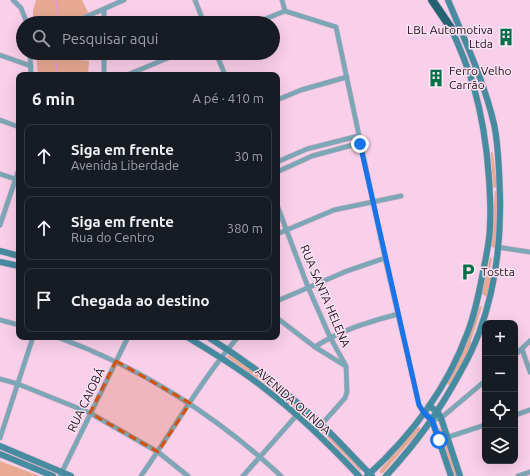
<!DOCTYPE html>
<html lang="pt">
<meta charset="utf-8">
<style>
body{margin:0;font-family:Ubuntu,sans-serif;background:#242831;color:#f1f3f6}
.controls{position:absolute;right:12px;bottom:12px;display:grid;overflow:hidden;border-radius:8px;box-shadow:0 4px 16px #0002}
.controls button{width:36px;height:36px;display:grid;place-items:center;padding:0;border:0;border-bottom:1px solid #363941;background:#171b24;color:#f1f3f6;font:20px sans-serif}
.stop{position:absolute;width:12px;height:12px;margin:-9px;border:3px solid #1a73e8;border-radius:50%;background:#fff}
.stop.end{background:#1a73e8;border-color:#fff;box-shadow:0 1px 4px #0008}
.list{margin:0;padding:0;list-style:none}
h2{display:flex;justify-content:space-between;align-items:center;height:52px;margin:0;padding:0 16px;font-size:17px}
h2 small{font-size:13px;font-weight:400;color:#9ea1a6}
.list li{display:grid;grid-template-columns:26px 1fr auto;gap:12px;align-items:center;box-sizing:border-box;height:64px;margin:0 8px 8px;padding:0 8px;border:1px solid #363941;border-radius:8px}
.list b{display:block;font-size:15px;white-space:nowrap}
.list p{margin:0;font-size:13px;white-space:nowrap;color:#9ea1a6}
.list em{font-size:13px;font-style:normal;color:#9ea1a6}
.icon{flex:none;width:22px;height:22px;fill:none;stroke:currentColor;stroke-width:2;stroke-linecap:round;stroke-linejoin:round}
.map{position:relative;flex:none;width:530px;height:476px;overflow:hidden}
.search{position:absolute;background:#171b24;box-shadow:0 4px 16px #0002;left:16px;top:16px;width:264px;height:44px;display:flex;align-items:center;gap:10px;box-sizing:border-box;padding:0 14px;border-radius:22px;color:#9ea1a6;font-size:15px}
.panel{position:absolute;background:#171b24;box-shadow:0 4px 16px #0002;left:16px;top:72px;width:264px;height:268px;border-radius:8px}
.map>svg:first-child{display:block}
.green{fill:#e7a992}
.lines{fill:none;stroke-linecap:round;stroke-linejoin:round}
.stream{stroke:#e799cc;stroke-width:1.5}
.street-casing{stroke:#d2adc4;stroke-width:5.5}
.secondary-casing{stroke:#d2adc4;stroke-width:7}
.highway-casing{stroke:#d2adc4;stroke-width:9}
.street{stroke:#7ca7b6;stroke-width:4.5}
.secondary{stroke:#468ca1;stroke-width:6}
.highway{stroke:#256274;stroke-width:8}
.route{stroke:#1a73e8;stroke-width:5}
.marked{fill:#d4520e;fill-opacity:0.2;stroke:#d4520e;stroke-width:3;stroke-dasharray:8 5;stroke-linejoin:round}
.labels{text-anchor:middle;stroke-width:3;stroke-linejoin:round;paint-order:stroke}
.poi-label{font-size:12px;fill:#20121b;stroke:#fce2f2;text-anchor:start}
.street-label{font-size:12px;fill:#20121b;stroke:#fce2f2}
</style>
<div class="map">
<svg width="530" height="476" viewBox="0 0 530 476">
<rect width="100%" height="100%" fill="#f9cfe9"/>
<g class="green">
<polygon points="36,0 82,0 91,19 91,23 33,23 33,11"/>
<polygon points="36,53 71,53 71,59 89,61 88,75 38,75"/>
<polygon points="491,152 493,153 497,186 495,188 493,187"/>
<polygon points="495,191 497,191 498,215 495,247 493,248 491,246"/>
<polygon points="490,257 492,259 489,273 491,279 488,296 487,297 482,294"/>
<polygon points="480,306 482,307 471,340 471,345 451,385 448,385 447,383 467,343"/>
<polygon points="229,354 265,379 298,406 296,409 263,382 227,357"/>
<polygon points="420,427 420,430 383,473 380,473 380,470 417,428"/>
<polygon points="440,428 441,429 458,476 454,476 438,429"/>
<polygon points="324,429 363,469 360,471 322,432"/>
<polygon points="0,461 40,476 0,476"/>
</g>
<g class="lines">
<g class="stream">
<polyline points="56,0 59,23"/>
<polyline points="54,53 58,75"/>
</g>
<g class="street-casing">
<g id="street">
<polyline points="13,0 21,8 27,23"/>
<polyline points="195,0 204,23"/>
<polyline points="282,0 285,11"/>
<polyline points="104,9 104,23"/>
<polyline points="81,19 124,0"/>
<polyline points="255,23 285,11 336,27 385,258 419,405 424,413"/>
<polyline points="30,53 31,75"/>
<polyline points="104,53 104,75"/>
<polyline points="216,53 225,75"/>
<polyline points="0,55 31,66"/>
<polyline points="127,75 180,53"/>
<polyline points="277,100 301,90 347,77"/>
<polyline points="0,120 19,127"/>
<polyline points="277,162 307,149 358,136"/>
<polyline points="277,172 312,156 360,143"/>
<polyline points="0,174 15,179"/>
<polyline points="277,205 308,287 330,337 346,366 347,392 345,398 315,432"/>
<polyline points="0,225 19,169"/>
<polyline points="277,234 334,210 401,196"/>
<polyline points="497,247 530,252"/>
<polyline points="277,301 347,271 385,258"/>
<polyline points="277,318 315,347 344,365"/>
<polyline points="0,320 19,325"/>
<path d="M57 337C140 367 217 416 281 476"/>
<path d="M315 347C340 330 369 322 398 314"/>
<polyline points="522,349 530,372"/>
<polyline points="515,355 530,341"/>
<polyline points="0,379 18,384 90,413 158,452 188,476"/>
<polyline points="515,415 530,410"/>
<polyline points="432,420 441,418 485,381"/>
<polyline points="0,438 33,337"/>
<polyline points="439,440 485,425"/>
<polyline points="60,476 128,337"/>
<path d="M141 476C173 430 202 379 238 337"/>
<polyline points="243,476 303,408"/>
<polyline points="518,476 530,472"/>
</g>
</g>
<g class="secondary-casing">
<g id="secondary">
<polyline points="0,251 19,256"/>
<polyline points="0,262 19,266"/>
<path d="M187 337C214 353 240 369 264 388 298 414 330 445 359 476"/>
<path d="M208 337C248 362 286 391 321 424 339 441 355 459 372 476"/>
<polyline points="429,406 438,412 441,418 460,476"/>
<polyline points="424,413 432,420 451,476"/>
<polyline points="0,446 71,476"/>
<polyline points="0,454 53,476"/>
<path d="M367 476C410 437 447 388 467 334 475 314 479 293 483 272 486 257 490 240 490 225 491 209 490 194 489 179 487 147 482 115 473 84 467 65 459 46 451 28"/>
<path d="M386 476C417 442 439 412 461 371 468 359 474 346 479 333 495 290 501 242 500 196 499 172 499 148 494 124 484 81 465 41 448 0"/>
</g>
</g>
<g class="highway-casing">
<polyline id="highway" points="432,0 451,28"/>
</g>
<use href="#street" class="street"/>
<use href="#secondary" class="secondary"/>
<use href="#highway" class="highway"/>
</g>
<g class="lines">
<polyline class="route" points="360,144 419,405 424,413 432,420 439,440"/>
</g>
<path class="marked" d="M116 361 190 403 158 452 90 413Z"/>
<defs>
<g id="building-bare" transform="scale(1.38)"><path d="M-4-6H4V6H1V3H-1V6H-4ZM-2.5-4.3h1.7v1.8h-1.7ZM.8-4.3h1.7v1.8H.8ZM-2.5-1h1.7V.8h-1.7ZM.8-1h1.7V.8H.8Z" fill="#007049" stroke="#fce2f2" stroke-width="2.5" paint-order="stroke"/></g>
<g id="parking-bare" transform="scale(1.38)"><path d="M-3.5-5.5H1a3.5 3.5 0 0 1 0 7H-1V5.5H-3.5ZM-1-3.4V-.6H.8a1.4 1.4 0 0 0 0-2.8Z" fill="#007049" stroke="#fce2f2" stroke-width="2.5" paint-order="stroke"/></g>
</defs>
<g fill-rule="evenodd">
<use href="#building-bare" x="506" y="37"/>
<use href="#building-bare" x="436" y="78"/>
<use href="#parking-bare" x="468" y="272"/>
</g>
<g class="labels">
<g class="poi-label">
<text x="493" y="34" text-anchor="end">LBL Automotiva<tspan x="493" dy="14">Ltda</tspan></text>
<text x="449" y="75">Ferro Velho<tspan x="449" dy="14">Carrão</tspan></text>
<text x="481" y="276">Tostta</text>
</g>
<g class="street-label">
<text transform="translate(325 296) rotate(67)" y="4">RUA SANTA HELENA</text>
<text transform="translate(86 400) rotate(-64)" y="4">RUA CAIOBÁ</text>
<text transform="translate(293 401) rotate(41)" y="4">AVENIDA OLINDA</text>
</g>
</g>
</svg>
<div class="controls">
<button>+</button>
<button>−</button>
<button><svg class="icon" aria-label="locate" viewBox="0 0 24 24"><circle cx="12" cy="12" r="6"/><path d="M12 2v4M12 18v4M2 12h4M18 12h4"/></svg></button>
<button><svg class="icon" aria-label="layers" viewBox="0 0 24 24"><path d="M12 4l9 5-9 5-9-5zM3 14l9 5 9-5"/></svg></button>
</div>
<div class="stop" style="left:439px;top:440px"></div>
<div class="stop end" style="left:360px;top:144px"></div>
<div class="search"><svg class="icon" aria-label="search" viewBox="0 0 24 24"><circle cx="10" cy="10" r="6"/><path d="M15 15l6 6"/></svg>Pesquisar aqui</div>
<section class="panel">
<h2>6 min<small>A pé · 410 m</small></h2>
<ul class="list">
<li><svg class="icon" aria-label="ahead" viewBox="0 0 24 24"><path d="M12 20V5M6 11l6-6 6 6"/></svg><div><b>Siga em frente</b><p>Avenida Liberdade</p></div><em>30 m</em></li>
<li><svg class="icon" aria-label="ahead" viewBox="0 0 24 24"><path d="M12 20V5M6 11l6-6 6 6"/></svg><div><b>Siga em frente</b><p>Rua do Centro</p></div><em>380 m</em></li>
<li><svg class="icon" aria-label="arrive" viewBox="0 0 24 24"><path d="M6 21V4h12l-3 4 3 4H6"/></svg><div><b>Chegada ao destino</b></div></li>
</ul>
</section>
</div>
